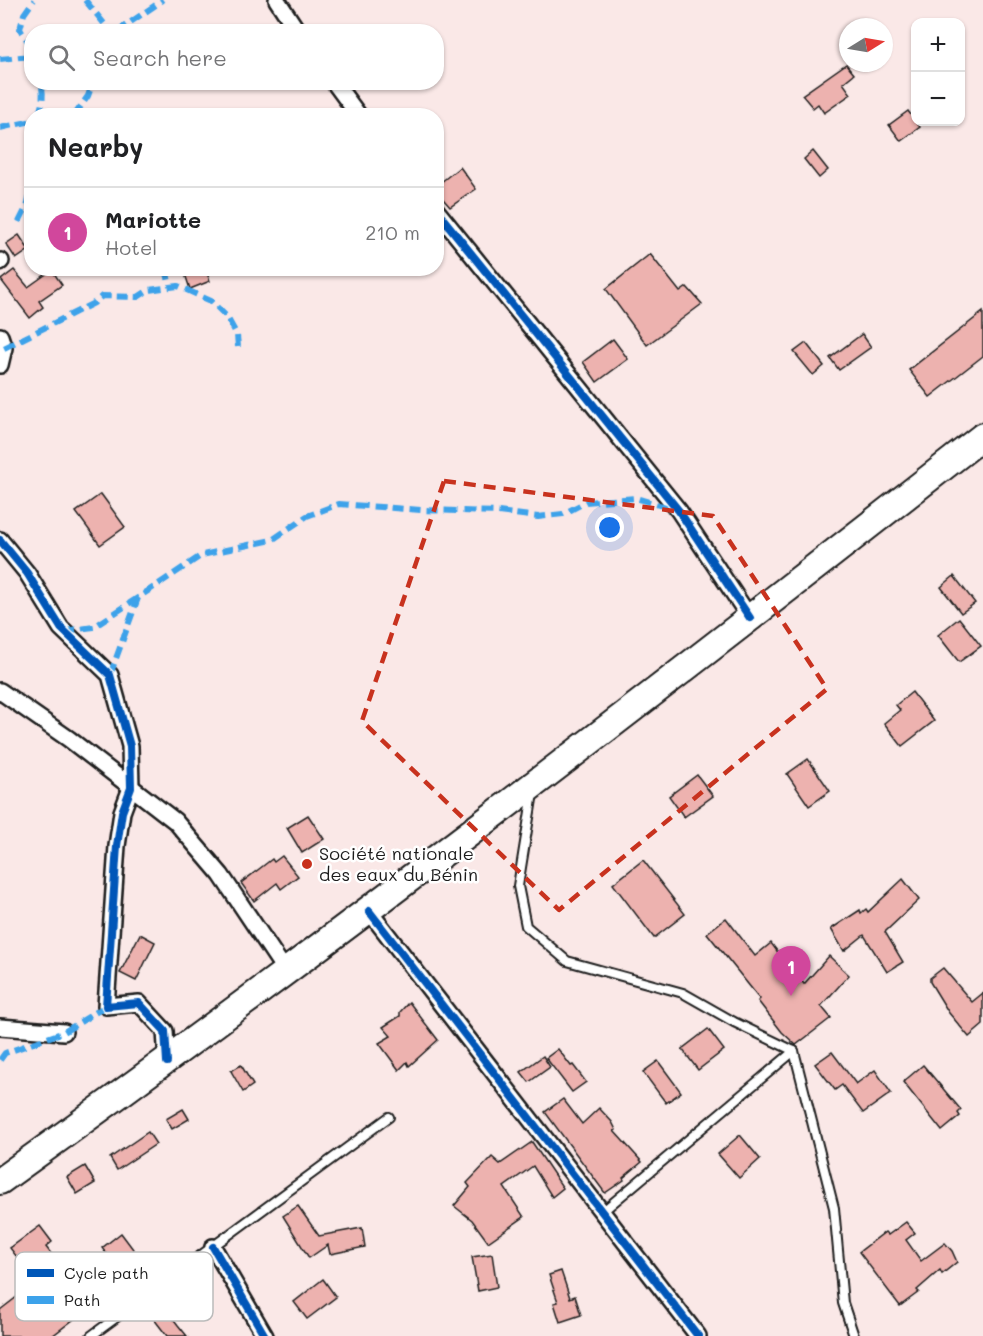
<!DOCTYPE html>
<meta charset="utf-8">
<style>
body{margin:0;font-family:Mali,sans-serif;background:#f2f2f2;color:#202124}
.controls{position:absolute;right:18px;top:18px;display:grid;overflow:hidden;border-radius:12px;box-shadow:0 2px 4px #0004}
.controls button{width:54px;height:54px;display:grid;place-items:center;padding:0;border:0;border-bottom:2px solid #e0e0e0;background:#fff;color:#202124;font:30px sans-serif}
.compass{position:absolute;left:839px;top:18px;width:54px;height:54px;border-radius:50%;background:#fff;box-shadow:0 2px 4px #0004;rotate:79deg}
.you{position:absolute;left:610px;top:528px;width:21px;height:21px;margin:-15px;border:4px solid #fff;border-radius:50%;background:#1a73e8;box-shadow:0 0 0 9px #1a73e833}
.badge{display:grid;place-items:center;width:39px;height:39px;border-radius:50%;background:#d93025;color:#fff;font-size:20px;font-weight:700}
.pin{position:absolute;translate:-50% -50px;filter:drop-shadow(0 2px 3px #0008)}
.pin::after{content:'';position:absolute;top:32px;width:21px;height:18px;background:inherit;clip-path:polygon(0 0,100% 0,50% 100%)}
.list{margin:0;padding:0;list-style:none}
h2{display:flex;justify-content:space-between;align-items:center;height:78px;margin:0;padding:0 24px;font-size:26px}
h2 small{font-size:20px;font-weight:400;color:#757577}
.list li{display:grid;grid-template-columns:39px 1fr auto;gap:18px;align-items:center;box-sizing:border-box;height:90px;padding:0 24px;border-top:2px solid #e0e0e0}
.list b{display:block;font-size:22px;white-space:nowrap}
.list p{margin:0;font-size:20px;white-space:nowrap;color:#757577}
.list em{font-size:20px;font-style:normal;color:#757577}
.icon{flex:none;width:33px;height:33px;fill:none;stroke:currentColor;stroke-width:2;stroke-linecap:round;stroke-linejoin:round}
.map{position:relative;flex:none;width:983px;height:1336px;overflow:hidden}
.search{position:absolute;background:#fff;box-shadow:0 2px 4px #0004;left:24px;top:24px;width:420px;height:66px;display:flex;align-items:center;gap:15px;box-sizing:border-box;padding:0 21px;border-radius:24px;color:#757577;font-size:22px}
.panel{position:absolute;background:#fff;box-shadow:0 2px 4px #0004;left:24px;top:108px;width:420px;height:168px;border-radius:24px}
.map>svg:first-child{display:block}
.building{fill:#edb2af;stroke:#1c1c1c;stroke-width:1.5}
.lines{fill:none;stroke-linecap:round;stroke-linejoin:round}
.service-casing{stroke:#1c1c1c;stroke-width:12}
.minor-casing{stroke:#1c1c1c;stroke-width:20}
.trunk-casing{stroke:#1c1c1c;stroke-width:30}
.service{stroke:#fff;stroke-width:8}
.minor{stroke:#fff;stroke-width:15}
.trunk{stroke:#fff;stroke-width:26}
.quiet{stroke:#3da2ea;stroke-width:6;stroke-dasharray:12 6;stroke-linecap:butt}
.cycleway-casing{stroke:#fff;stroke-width:11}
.cycleway{stroke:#0057b8;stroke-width:8}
.marked{fill:none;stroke:#c8321e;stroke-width:4.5;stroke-dasharray:12 8;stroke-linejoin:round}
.poi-dot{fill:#c8321e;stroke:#fff;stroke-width:2}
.labels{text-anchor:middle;stroke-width:5;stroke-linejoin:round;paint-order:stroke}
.poi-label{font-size:18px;fill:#1c1c1c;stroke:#fff;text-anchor:start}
.key{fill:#fff;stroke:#bbb;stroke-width:1.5}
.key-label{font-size:16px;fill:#1c1c1c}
</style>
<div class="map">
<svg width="983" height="1336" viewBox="0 0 983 1336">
<rect width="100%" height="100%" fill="#fae8e7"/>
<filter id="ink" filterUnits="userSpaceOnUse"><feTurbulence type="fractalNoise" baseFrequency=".0167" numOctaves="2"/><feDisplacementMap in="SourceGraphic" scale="12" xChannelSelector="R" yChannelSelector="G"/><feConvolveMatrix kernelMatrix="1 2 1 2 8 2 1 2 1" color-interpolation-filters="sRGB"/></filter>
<g filter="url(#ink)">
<g class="building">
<polygon points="846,64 854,74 843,83 851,94 824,113 818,104 813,108 802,95"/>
<polygon points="908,111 920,127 901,141 889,125"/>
<polygon points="813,151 828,170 819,178 804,159"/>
<polygon points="460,167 476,189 450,207 436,191 436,186"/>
<polygon points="19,235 29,250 16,259 6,244"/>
<polygon points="650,254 680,292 687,287 702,304 647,345 606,289"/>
<polygon points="198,268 205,268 210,281 190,289 185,274"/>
<polygon points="14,270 28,287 52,270 62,285 39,301 43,307 30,318 1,280"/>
<polygon points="983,312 983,356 930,397 909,370"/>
<polygon points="862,334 871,347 839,370 830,358"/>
<polygon points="613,339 628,359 597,382 583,362"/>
<polygon points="806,343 824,366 813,375 794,352"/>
<polygon points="101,494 125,527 100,545 76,512"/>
<polygon points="954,576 975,603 961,613 941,587"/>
<polygon points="959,618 981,646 959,662 938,635"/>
<polygon points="912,692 934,721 902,746 884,723 900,710 896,705"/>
<polygon points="808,759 830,791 809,806 787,774"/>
<polygon points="697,775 713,796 684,817 669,796"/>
<polygon points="308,815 324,839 302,853 287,828"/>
<polygon points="282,856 298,876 281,889 277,883 254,901 241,883 272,859 274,862"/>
<polygon points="643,860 685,914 654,938 613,884"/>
<polygon points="903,879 919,900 885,932 903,962 887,972 864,935 844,951 831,929 860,910 861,913 866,909 868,912"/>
<polygon points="726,918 755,956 771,943 799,980 800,979 804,984 829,956 849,975 821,1006 831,1018 796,1045 782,1032 758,1001 760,999 707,933"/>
<polygon points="140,934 155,942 136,981 120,973"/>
<polygon points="943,968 972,1002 983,993 983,1025 969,1037 949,1013 930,982 930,978"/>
<polygon points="409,1002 438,1040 409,1066 407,1062 399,1070 379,1043 391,1036 383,1027 400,1016 400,1012"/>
<polygon points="708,1029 724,1050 698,1070 682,1049"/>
<polygon points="558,1049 571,1066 573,1065 586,1082 572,1092 546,1058"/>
<polygon points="832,1052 856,1084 875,1070 891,1093 863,1113 842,1085 835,1090 815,1064"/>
<polygon points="543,1056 550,1067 529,1082 521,1072"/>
<polygon points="658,1061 681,1092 666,1103 643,1072"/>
<polygon points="241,1065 253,1085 243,1092 231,1071"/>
<polygon points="923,1065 961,1110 958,1113 960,1116 942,1131 903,1082"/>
<polygon points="563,1099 582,1124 599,1108 612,1122 616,1130 614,1131 642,1162 623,1178 624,1180 605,1193 545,1112"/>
<polygon points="183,1109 189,1119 172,1129 166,1119"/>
<polygon points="148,1132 156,1144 117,1170 110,1158"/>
<polygon points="740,1135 760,1159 739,1178 718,1154"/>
<polygon points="532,1142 563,1188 552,1197 533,1166 504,1187 524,1217 488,1242 472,1220 454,1206 470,1187 467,1183 492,1157 500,1164"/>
<polygon points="85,1166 95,1183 77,1194 67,1177"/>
<polygon points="298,1206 319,1236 362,1228 365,1247 330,1254 328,1245 309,1258 283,1216"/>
<polygon points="906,1222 915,1233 906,1240 921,1261 945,1243 952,1251 957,1262 942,1274 940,1270 917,1290 919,1292 900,1306 859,1252 885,1232 888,1235"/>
<polygon points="40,1226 52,1242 46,1247 91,1306 52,1336 0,1336 0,1310 36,1282 10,1248"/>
<polygon points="121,1233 148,1269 124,1287 128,1292 101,1313 89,1298 121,1273 102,1248"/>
<polygon points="492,1254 497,1287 478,1291 472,1257"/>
<polygon points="561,1271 570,1298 575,1296 581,1315 560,1322 554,1303 558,1302 549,1275"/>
<polygon points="323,1279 336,1297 307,1319 294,1302"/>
<polygon points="159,1300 178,1325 187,1336 167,1336 147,1310"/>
</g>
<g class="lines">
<g class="service-casing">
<g id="service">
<polyline points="533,793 518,886 526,926 567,961 683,993 734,1022 794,1051 834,1208 843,1303 854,1336"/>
<polyline points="602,1212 794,1051"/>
<polyline points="91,1336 389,1117"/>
</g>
</g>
<g class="minor-casing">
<g id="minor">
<polyline points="277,0 298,32"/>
<polyline points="334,82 359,116"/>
<polyline points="436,210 679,511 750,618"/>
<polyline points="0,262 1,261"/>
<polyline points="0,336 4,348 0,365"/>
<polyline points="0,540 27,573 61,628 110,675 130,746 131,788 122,812 117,846 106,1006 139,1003 165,1031 167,1062"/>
<polyline points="0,691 69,739 175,821 221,875 286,972"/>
<polyline points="369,911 698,1336"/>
<polyline points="0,1027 64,1032"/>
<polyline points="213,1247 265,1336"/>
</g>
</g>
<g class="trunk-casing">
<path id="trunk" d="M0 1181C334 941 659 690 983 436"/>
</g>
<use href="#service" class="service"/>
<use href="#minor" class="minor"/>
<use href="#trunk" class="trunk"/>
<g class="quiet">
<polyline points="85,0 111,32"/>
<polyline points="116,32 163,0"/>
<polyline points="32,48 20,29 24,14 34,0"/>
<polyline points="0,59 32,56"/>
<path d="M38 116C43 104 44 94 41 82"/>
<polyline points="74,116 88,96 93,82"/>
<polyline points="0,128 32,121"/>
<polyline points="19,222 28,204 32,185"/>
<polyline points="166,268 170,287"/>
<polyline points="4,348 94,303 102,296 138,297 149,290 178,286 211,301 227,317 237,335 238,347"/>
<polyline points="64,631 94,627 202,555 272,540 307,516 339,504 421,510 498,512 538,517 563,514 586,502 636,498 676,510"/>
<polyline points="110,675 138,598"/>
<polyline points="0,1060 5,1053 64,1032 106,1006"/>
</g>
<g class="cycleway-casing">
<g id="cycleway">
<polyline points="436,210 679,511 750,618"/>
<polyline points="0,540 27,573 61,628 110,675 130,746 131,788 122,812 117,846 106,1006 139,1003 165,1031 167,1062"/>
<polyline points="369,911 698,1336"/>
<polyline points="213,1247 265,1336"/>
</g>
</g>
<use href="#cycleway" class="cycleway"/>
</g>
</g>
<path class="marked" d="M444 481 713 516 827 689 559 910 362 721Z"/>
<circle class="poi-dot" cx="307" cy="864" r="6"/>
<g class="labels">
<g class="poi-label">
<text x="319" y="860">Société nationale<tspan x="319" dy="21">des eaux du Bénin</tspan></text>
</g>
</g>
<rect x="15" y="1252" width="198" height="69" rx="9" class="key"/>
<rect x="27" y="1269" width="27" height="8" fill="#0057b8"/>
<rect x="27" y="1296" width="27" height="8" fill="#3da2ea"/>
<g class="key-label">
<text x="64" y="1279">Cycle path</text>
<text x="64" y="1306">Path</text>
</g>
</svg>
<div class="controls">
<button>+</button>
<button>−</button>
</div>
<svg class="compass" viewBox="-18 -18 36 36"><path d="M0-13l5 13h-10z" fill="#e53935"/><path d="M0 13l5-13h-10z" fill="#757577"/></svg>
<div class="you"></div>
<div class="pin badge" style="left:791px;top:996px;background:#d1479c">1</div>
<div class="search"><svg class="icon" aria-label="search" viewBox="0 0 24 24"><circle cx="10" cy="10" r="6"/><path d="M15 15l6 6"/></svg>Search here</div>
<section class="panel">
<h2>Nearby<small></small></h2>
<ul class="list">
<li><span class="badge" style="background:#d1479c">1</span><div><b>Mariotte</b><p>Hotel</p></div><em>210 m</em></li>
</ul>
</section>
</div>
